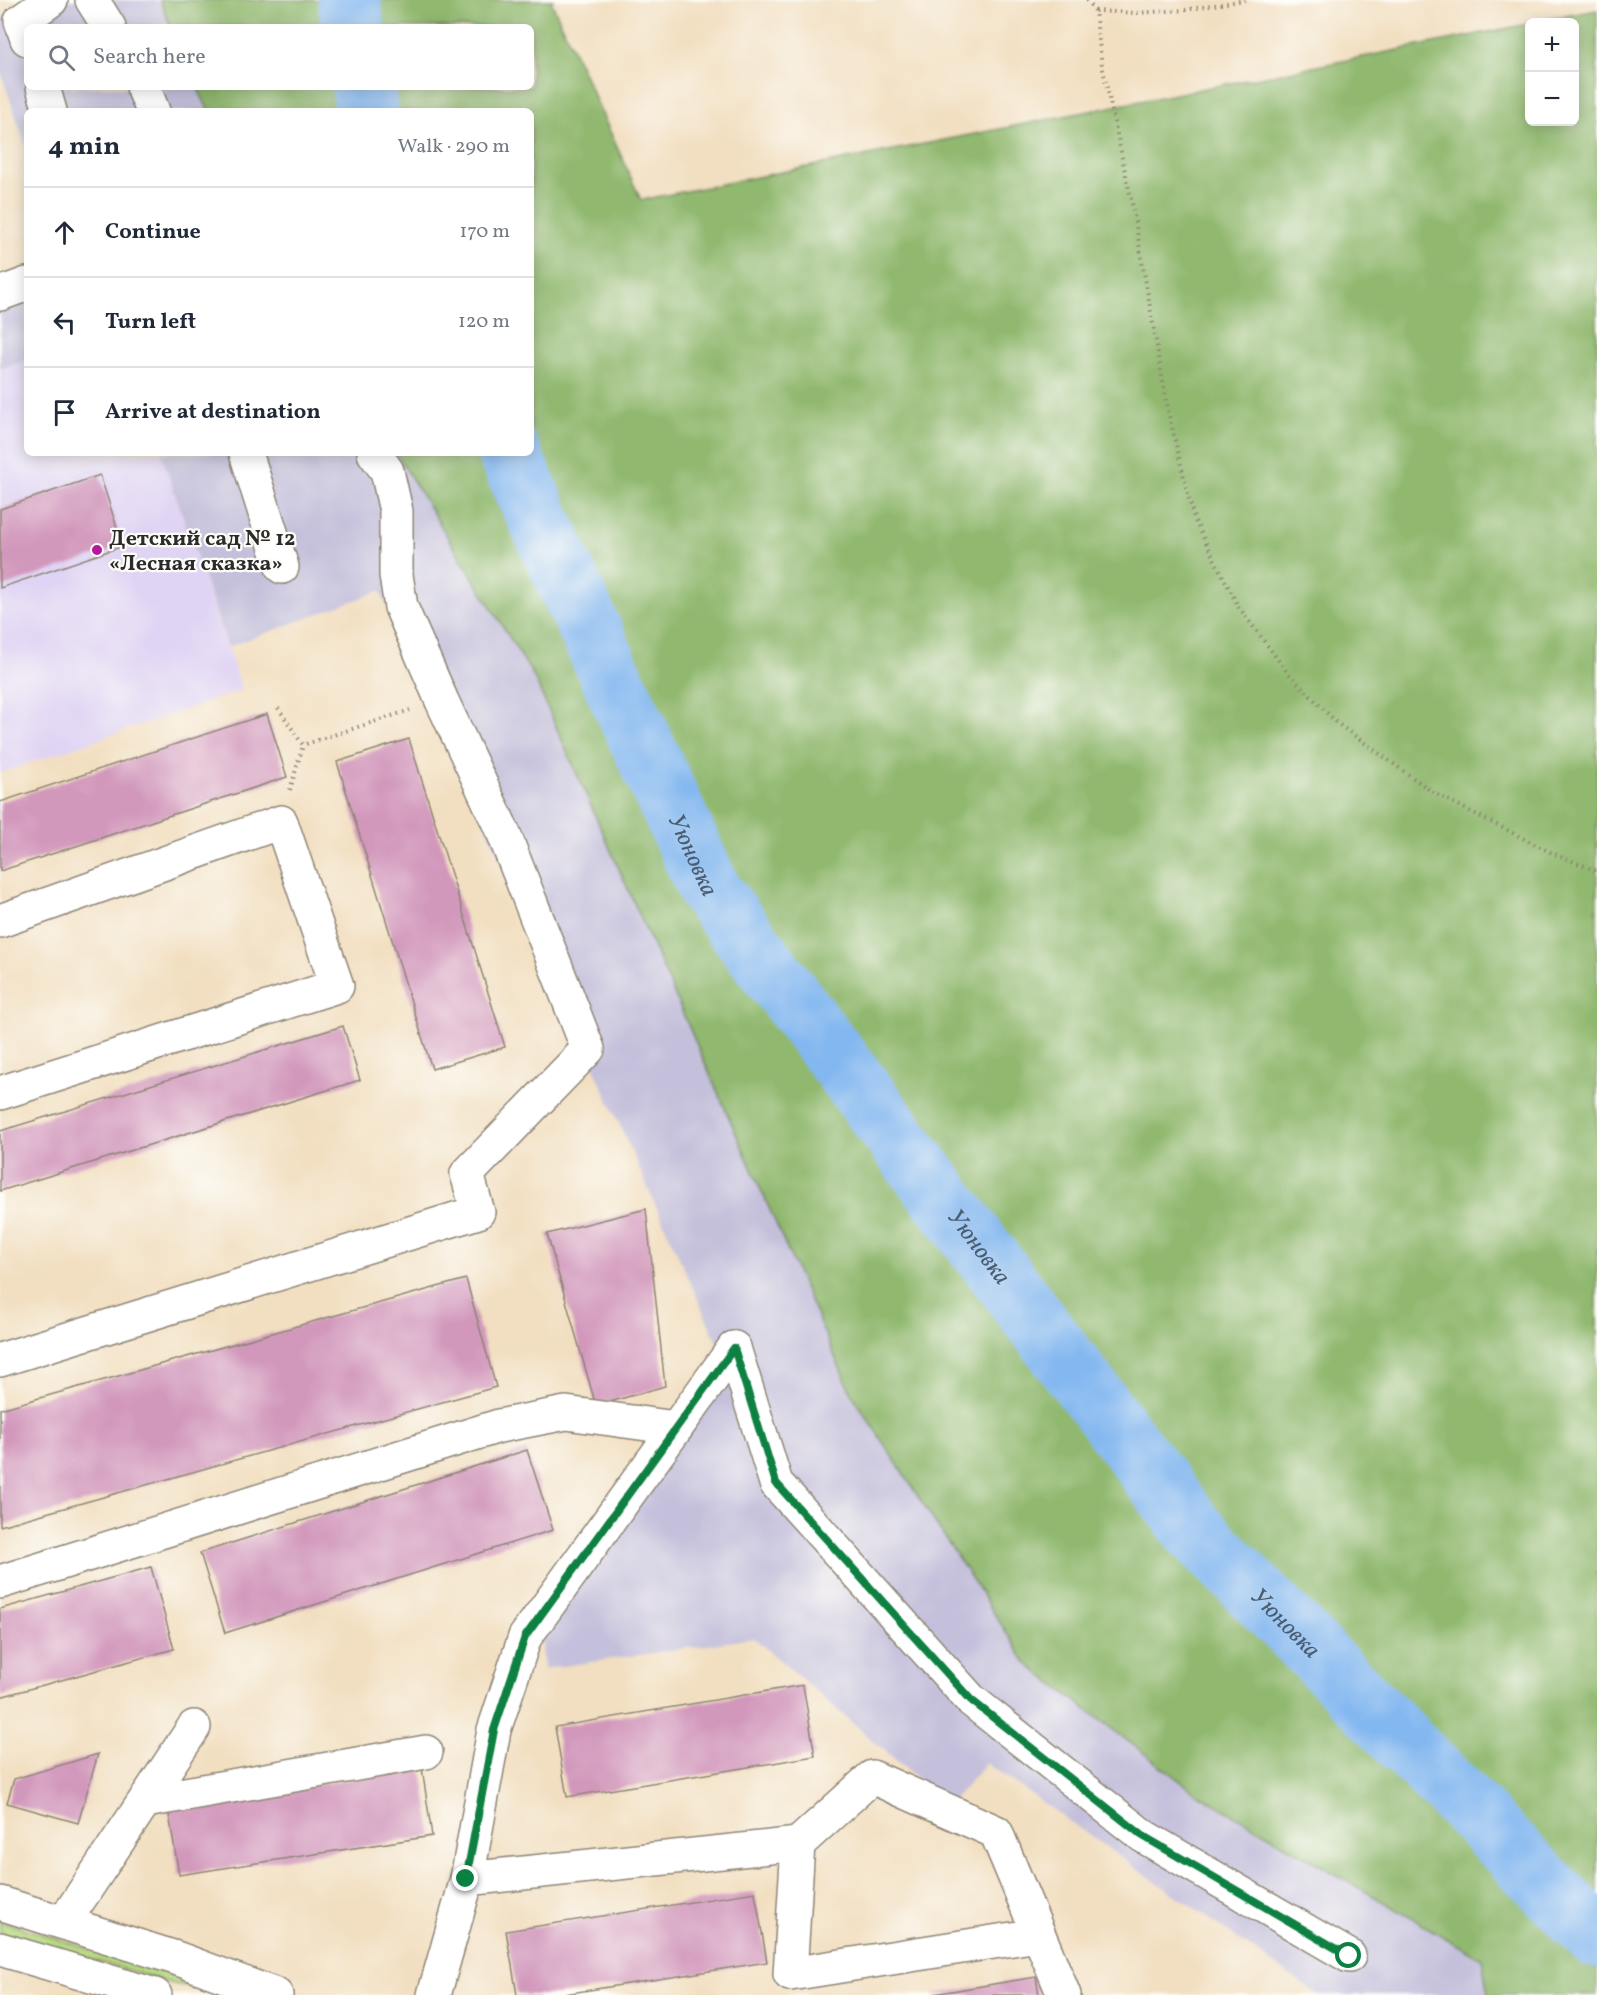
<!DOCTYPE html>
<meta charset="utf-8">
<style>
body{margin:0;font-family:Vollkorn,serif;background:#f6f6f7;color:#1f2937}
.controls{position:absolute;right:18px;top:18px;display:grid;overflow:hidden;border-radius:9px;box-shadow:0 3px 15px #0003}
.controls button{width:54px;height:54px;display:grid;place-items:center;padding:0;border:0;border-bottom:2px solid #e0e1e3;background:#fff;color:#1f2937;font:30px sans-serif}
.stop{position:absolute;width:18px;height:18px;margin:-14px;border:4px solid #0b8043;border-radius:50%;background:#fff}
.stop.end{background:#0b8043;border-color:#fff;box-shadow:0 2px 6px #0008}
.list{margin:0;padding:0;list-style:none}
h2{display:flex;justify-content:space-between;align-items:center;height:78px;margin:0;padding:0 24px;font-size:26px}
h2 small{font-size:20px;font-weight:400;color:#747a83}
.list li{display:grid;grid-template-columns:39px 1fr auto;gap:18px;align-items:center;box-sizing:border-box;height:90px;padding:0 24px;border-top:2px solid #e0e1e3}
.list b{display:block;font-size:22px;white-space:nowrap}
.list em{font-size:20px;font-style:normal;color:#747a83}
.icon{flex:none;width:33px;height:33px;fill:none;stroke:currentColor;stroke-width:2;stroke-linecap:round;stroke-linejoin:round}
.map{position:relative;flex:none;width:1597px;height:1995px;overflow:hidden}
.search{position:absolute;background:#fff;box-shadow:0 3px 15px #0003;left:24px;top:24px;width:510px;height:66px;display:flex;align-items:center;gap:15px;box-sizing:border-box;padding:0 21px;border-radius:9px;color:#747a83;font-size:22px}
.panel{position:absolute;background:#fff;box-shadow:0 3px 15px #0003;left:24px;top:108px;width:510px;height:348px;border-radius:9px}
.map>svg:first-child{display:block}
.built{fill:#e0d4f4}
.industrial{fill:#c4c0db}
.green{fill:#b5d880;stroke:#708256;stroke-width:1.5}
.forest{fill:#90b86e;stroke:#5e724c;stroke-width:1.5}
.lines{fill:none;stroke-linecap:round;stroke-linejoin:round}
.river{stroke:#83b7f0;stroke-width:63}
.building{fill:#d298bc}
.minor-casing{stroke:#8e8576;stroke-width:36}
.path{stroke:#8e8576;stroke-width:4;stroke-dasharray:1.5 4.5;stroke-linecap:butt}
.minor{stroke:#fff;stroke-width:33}
.route{stroke:#0b8043;stroke-width:8}
.poi-dot{fill:#b5179e;stroke:#fdfcf7;stroke-width:2}
.labels{text-anchor:middle;stroke-width:4.5;stroke-linejoin:round;paint-order:stroke}
.poi-label{font-size:22px;font-weight:bold;fill:#2b2b2b;stroke:#fdfcf7;text-anchor:start}
.water-label{font-size:24px;font-style:italic;fill:#4a5c70;stroke:#fdfcf7}
</style>
<div class="map">
<svg width="1597" height="1995" viewBox="0 0 1597 1995">
<rect width="100%" height="100%" fill="#fdfcf7"/>
<filter id="ink" filterUnits="userSpaceOnUse"><feTurbulence type="fractalNoise" baseFrequency=".0167" numOctaves="2"/><feDisplacementMap in="SourceGraphic" scale="12" xChannelSelector="R" yChannelSelector="G"/><feConvolveMatrix kernelMatrix="1 2 1 2 8 2 1 2 1" color-interpolation-filters="sRGB"/></filter>
<filter id="wash" filterUnits="userSpaceOnUse"><feTurbulence type="fractalNoise" baseFrequency=".008" numOctaves="4" result="noise"/><feDisplacementMap in="SourceGraphic" scale="24" xChannelSelector="R" yChannelSelector="G"/><feGaussianBlur stdDeviation="1.35" result="paint"/><feColorMatrix in="noise" values="0 0 0 0 0 0 0 0 0 0 0 0 0 0 0 0 0 1.4 0 .05"/><feComposite in="paint" operator="in"/></filter>
<g filter="url(#wash)">
<rect width="100%" height="100%" fill="#f2dfc1"/>
<polygon class="built" points="27,360 27,453 161,453 242,690 0,773 0,369"/>
<g class="industrial">
<polygon points="44,0 160,0 171,27 27,27 27,87 197,87 209,111 27,111 27,149 0,70 0,17"/>
<polygon points="27,280 27,360 0,369 0,290"/>
<polygon points="161,453 396,453 534,677 1196,1793 1482,1959 1488,1995 1318,1995 986,1763 949,1806 754,1638 544,1669 537,1589 545,1589 722,1353 380,591 228,647"/>
</g>
<polygon class="green" points="0,1921 208,1986 206,1990 174,1984 0,1933"/>
<polygon class="forest" points="160,0 554,0 551,1 641,200 1529,24 1530,122 1574,122 1574,22 1535,22 1597,10 1597,1995 1488,1995 1482,1959 1196,1793 1027,1664 851,1393 534,677 396,453 531,453 531,111 209,111 197,87 531,87 531,27 171,27"/>
<g class="lines">
<g class="river">
<polyline points="349,0 353,27"/>
<polyline points="363,87 367,111"/>
<path id="s1" d="M509 453 710 891 1195 1531 1597 1937"/>
</g>
</g>
<g id="blocks">
<g class="building">
<polygon points="100,475 123,546 0,588 0,509"/>
<polygon points="267,714 287,777 0,871 0,802"/>
<polygon points="409,739 505,1047 432,1069 337,762"/>
<polygon points="343,1026 360,1080 0,1191 0,1131"/>
<polygon points="646,1209 665,1386 596,1406 547,1234"/>
<polygon points="466,1279 496,1387 0,1526 0,1409"/>
<polygon points="527,1450 553,1530 225,1633 200,1553"/>
<polygon points="151,1567 174,1649 0,1697 0,1609"/>
<polygon points="803,1685 815,1756 567,1797 555,1727"/>
<polygon points="98,1754 78,1823 7,1803 14,1779"/>
<polygon points="422,1768 432,1836 179,1875 168,1808"/>
<polygon points="755,1892 767,1962 558,1995 517,1995 506,1931"/>
<polygon points="1036,1977 1039,1995 934,1995 934,1994"/>
</g>
</g>
</g>
<g filter="url(#ink)">
<use href="#blocks" fill-opacity="0" stroke="#8e8576" stroke-width="1.5"/>
<g class="lines">
<g class="minor-casing">
<g id="minor">
<polyline points="92,0 109,27"/>
<polyline points="27,39 21,21 51,0"/>
<polyline points="43,87 50,111"/>
<polyline points="143,87 153,111"/>
<polyline points="0,294 27,284"/>
<polyline points="246,453 282,567"/>
<polyline points="0,921 281,822 337,986 0,1093"/>
<polyline points="734,1348 776,1483 971,1700 1143,1836 1349,1956"/>
<polyline points="0,1360 478,1212 467,1174 588,1049 504,834 442,701 401,607 396,575 396,511 387,471 374,453"/>
<polyline points="0,1582 499,1426 566,1413 676,1428"/>
<polyline points="145,1801 426,1752"/>
<polyline points="798,1844 872,1777 996,1832 1064,1995"/>
<polyline points="467,1879 798,1844 790,1974 1038,1935"/>
<polyline points="0,1903 176,1958 276,1995"/>
<polyline points="72,1910 194,1727"/>
<polyline points="0,1949 155,1995"/>
<polyline points="434,1995 467,1879 494,1730 525,1637 734,1348"/>
</g>
</g>
<g class="path">
<polyline points="1087,0 1095,11 1102,65 1132,203 1169,416 1194,519 1238,606 1288,673 1337,723 1434,793 1552,853 1597,871"/>
<polyline points="1095,11 1136,13 1185,10 1245,0"/>
<polyline points="278,708 303,745 410,710"/>
<polyline points="290,790 303,745"/>
</g>
<use href="#minor" class="minor"/>
</g>
</g>
<g class="lines" filter="url(#ink)">
<polyline class="route" points="466,1879 494,1730 525,1637 734,1348 776,1483 971,1700 1143,1836 1349,1956"/>
</g>
<circle class="poi-dot" cx="97" cy="550" r="6"/>
<g class="labels">
<g class="poi-label">
<text x="109" y="545">Детский сад № 12<tspan x="109" dy="25">«Лесная сказка»</tspan></text>
</g>
<g class="water-label">
<text dy="8" stroke="none"><textPath href="#s1" startOffset="442">Уюновка</textPath></text>
<text dy="8" stroke="none"><textPath href="#s1" startOffset="928">Уюновка</textPath></text>
<text dy="8" stroke="none"><textPath href="#s1" startOffset="1414">Уюновка</textPath></text>
</g>
</g>
</svg>
<div class="controls">
<button>+</button>
<button>−</button>
</div>
<div class="stop" style="left:1349px;top:1956px"></div>
<div class="stop end" style="left:466px;top:1879px"></div>
<div class="search"><svg class="icon" aria-label="search" viewBox="0 0 24 24"><circle cx="10" cy="10" r="6"/><path d="M15 15l6 6"/></svg>Search here</div>
<section class="panel">
<h2>4 min<small>Walk · 290 m</small></h2>
<ul class="list">
<li><svg class="icon" aria-label="ahead" viewBox="0 0 24 24"><path d="M12 20V5M6 11l6-6 6 6"/></svg><div><b>Continue</b></div><em>170 m</em></li>
<li><svg class="icon" aria-label="left" viewBox="0 0 24 24"><path d="M17 20v-9H6M10 6l-5 5 5 5"/></svg><div><b>Turn left</b></div><em>120 m</em></li>
<li><svg class="icon" aria-label="arrive" viewBox="0 0 24 24"><path d="M6 21V4h12l-3 4 3 4H6"/></svg><div><b>Arrive at destination</b></div></li>
</ul>
</section>
</div>
